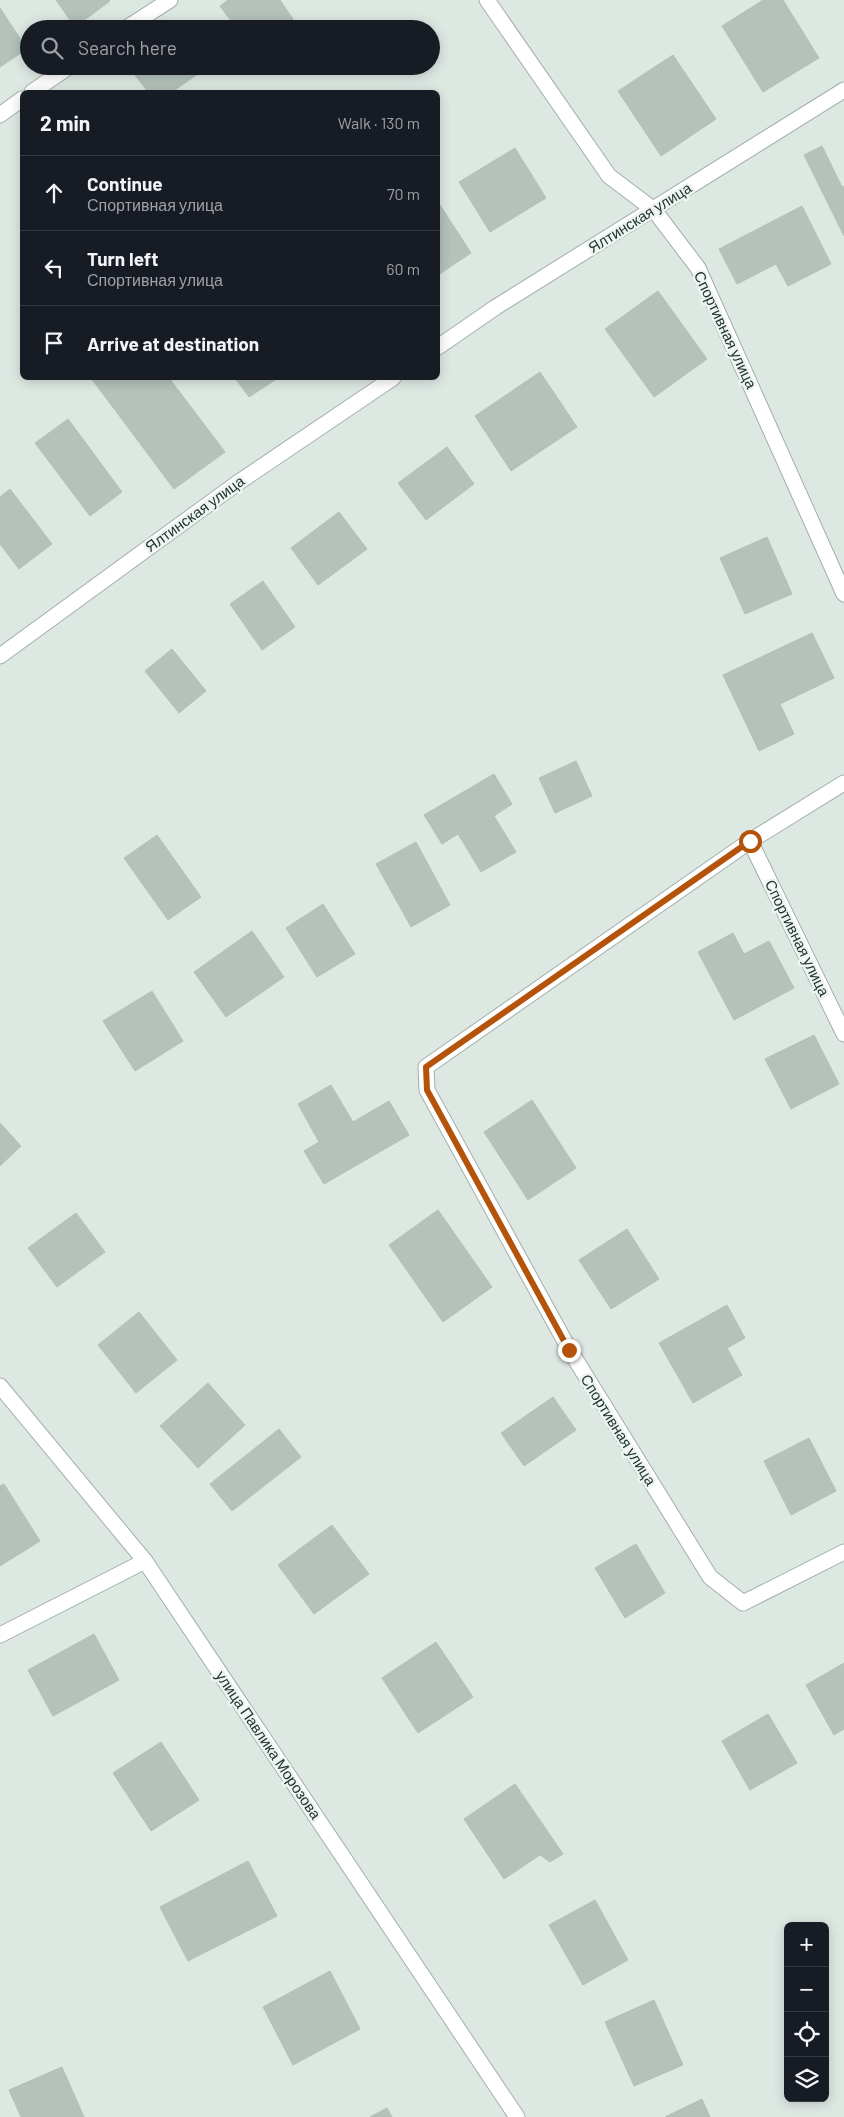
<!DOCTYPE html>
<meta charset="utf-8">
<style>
body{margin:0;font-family:Barlow,sans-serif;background:#242831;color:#f1f3f6}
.controls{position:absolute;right:15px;bottom:15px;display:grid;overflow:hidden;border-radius:8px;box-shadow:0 2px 12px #0003}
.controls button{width:45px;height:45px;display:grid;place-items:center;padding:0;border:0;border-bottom:1px solid #363941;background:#171b24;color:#f1f3f6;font:25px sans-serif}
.stop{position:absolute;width:15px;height:15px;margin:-11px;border:4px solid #b45309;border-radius:50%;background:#fff}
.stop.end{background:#b45309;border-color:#fff;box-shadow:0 1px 5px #0008}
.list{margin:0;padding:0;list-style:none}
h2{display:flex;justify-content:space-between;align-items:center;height:65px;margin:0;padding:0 20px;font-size:21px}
h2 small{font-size:16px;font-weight:400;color:#9ea1a6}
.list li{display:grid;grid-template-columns:32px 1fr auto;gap:15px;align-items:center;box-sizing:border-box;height:75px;padding:0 20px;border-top:1px solid #363941}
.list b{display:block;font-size:19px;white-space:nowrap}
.list p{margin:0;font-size:16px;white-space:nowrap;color:#9ea1a6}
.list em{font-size:16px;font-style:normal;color:#9ea1a6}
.icon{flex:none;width:28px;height:28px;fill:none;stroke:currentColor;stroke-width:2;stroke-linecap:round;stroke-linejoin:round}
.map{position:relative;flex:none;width:844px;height:2117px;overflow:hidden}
.search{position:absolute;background:#171b24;box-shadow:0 2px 12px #0003;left:20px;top:20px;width:420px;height:55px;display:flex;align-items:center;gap:12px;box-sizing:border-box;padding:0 18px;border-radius:28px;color:#9ea1a6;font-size:19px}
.panel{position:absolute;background:#171b24;box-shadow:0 2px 12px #0003;left:20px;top:90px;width:420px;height:290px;border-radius:8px}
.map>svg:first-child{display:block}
.building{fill:#b4c2bb;stroke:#b1c0b9}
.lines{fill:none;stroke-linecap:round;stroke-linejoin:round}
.minor-casing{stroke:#a2afa9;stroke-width:17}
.minor{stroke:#fff;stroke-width:15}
.route{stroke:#b45309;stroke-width:6}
.labels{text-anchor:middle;stroke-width:5;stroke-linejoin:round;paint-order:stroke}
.street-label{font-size:15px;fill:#21352e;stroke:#eef5f1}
</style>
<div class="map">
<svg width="844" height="2117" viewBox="0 0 844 2117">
<rect width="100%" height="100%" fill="#dee8e3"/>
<g class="building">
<polygon points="56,0 109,0 110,1 75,27"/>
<polygon points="228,0 280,0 293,19 280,29 237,29 220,6"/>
<polygon points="763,0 783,0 819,58 763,92 722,26"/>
<polygon points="0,8 27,49 0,67"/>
<polygon points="673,55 716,119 661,156 618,91"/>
<polygon points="139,66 199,66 202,71 172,92 148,92 132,71"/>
<polygon points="822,146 842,187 844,186 844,236 804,155"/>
<polygon points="515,148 546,198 490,232 459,182"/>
<polygon points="438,202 471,253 438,275"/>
<polygon points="802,206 831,264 788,286 776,264 737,284 719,249"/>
<polygon points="658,291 707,359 654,397 605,329"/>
<polygon points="540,372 577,427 511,471 475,416"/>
<polygon points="91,378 169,378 225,452 174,489"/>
<polygon points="235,378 278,378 249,397"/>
<polygon points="68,419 122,492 90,516 35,443"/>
<polygon points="447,447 474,484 426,520 398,483"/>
<polygon points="10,489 52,544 19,569 0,544 0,497"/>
<polygon points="339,512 367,549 318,585 291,548"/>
<polygon points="767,537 792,594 745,614 720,558"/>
<polygon points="263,581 295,627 262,650 230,604"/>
<polygon points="812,633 834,678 780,704 794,734 759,751 723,675"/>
<polygon points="172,649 206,691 179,713 145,671"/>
<polygon points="576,761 592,796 555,813 539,778"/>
<polygon points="494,774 512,804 494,816 516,852 481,872 458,834 442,844 424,815"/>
<polygon points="157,835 201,897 168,920 124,858"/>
<polygon points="416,842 450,905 411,927 376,864"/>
<polygon points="323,904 355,954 317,977 286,928"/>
<polygon points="252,931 284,977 226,1017 194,972"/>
<polygon points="733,933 744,954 769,941 794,988 734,1020 698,952"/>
<polygon points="152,991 183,1041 135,1071 103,1021"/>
<polygon points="814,1035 839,1084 791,1109 765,1059"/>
<polygon points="331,1085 353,1122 389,1101 409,1135 324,1184 304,1151 319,1142 298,1104"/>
<polygon points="532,1100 576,1168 528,1200 484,1132"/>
<polygon points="0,1123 21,1146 0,1166"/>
<polygon points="438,1210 492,1287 443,1322 389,1245"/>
<polygon points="76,1213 105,1252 57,1287 28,1248"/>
<polygon points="627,1229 659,1279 611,1309 579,1260"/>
<polygon points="727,1305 745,1338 727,1348 742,1375 693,1403 659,1343"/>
<polygon points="139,1312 177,1360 136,1393 98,1345"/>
<polygon points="208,1383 245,1425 198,1468 160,1426"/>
<polygon points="553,1397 576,1430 524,1466 501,1433"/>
<polygon points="279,1429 301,1457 232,1511 210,1484"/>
<polygon points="809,1438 836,1491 791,1515 764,1461"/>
<polygon points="4,1484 40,1541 0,1566 0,1486"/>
<polygon points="332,1525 369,1574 314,1614 278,1565"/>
<polygon points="636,1544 665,1593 625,1618 595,1568"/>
<polygon points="94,1634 119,1680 53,1716 28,1670"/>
<polygon points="436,1642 473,1697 418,1733 382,1678"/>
<polygon points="844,1663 844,1729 834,1735 806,1685"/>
<polygon points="768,1714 797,1763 750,1790 722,1741"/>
<polygon points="161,1742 199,1800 151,1831 113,1773"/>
<polygon points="515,1784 563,1854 550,1862 540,1855 504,1879 464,1819"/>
<polygon points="248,1861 277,1916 188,1961 160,1907"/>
<polygon points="595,1900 628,1960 583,1985 549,1925"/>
<polygon points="330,1971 360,2029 293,2065 263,2007"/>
<polygon points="654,2000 683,2065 634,2086 605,2022"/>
<polygon points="62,2067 84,2117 21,2117 9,2090"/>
<polygon points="702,2099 710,2117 665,2117"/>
<polygon points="387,2108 392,2117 370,2117"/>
</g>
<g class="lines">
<g class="minor-casing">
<g id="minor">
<polyline points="487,0 609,176 654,210 698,268 844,594"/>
<polyline points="125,29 170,0"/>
<polyline points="32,92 70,66"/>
<polyline points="0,115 22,99"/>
<polyline points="438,347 496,307 844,90"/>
<polyline points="0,656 236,484 393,378"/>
<polyline points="844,783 750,841 426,1067 427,1090 569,1349 710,1577 743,1603 844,1552"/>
<polyline points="750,841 844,1034"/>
<polyline points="0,1386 145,1561 517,2117"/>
<polyline points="0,1635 145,1561"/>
</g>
</g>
<use href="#minor" class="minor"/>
</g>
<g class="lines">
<polyline class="route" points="569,1350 427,1090 426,1067 750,841"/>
</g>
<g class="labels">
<g class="street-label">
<text transform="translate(640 218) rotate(-32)" y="5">Ялтинская улица</text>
<text transform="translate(725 330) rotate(65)" y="5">Спортивная улица</text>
<text transform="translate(195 514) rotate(-36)" y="5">Ялтинская улица</text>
<text transform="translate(797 938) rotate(64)" y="5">Спортивная улица</text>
<text transform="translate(618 1430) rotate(58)" y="5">Спортивная улица</text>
<text transform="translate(268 1745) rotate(56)" y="5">улица Павлика Морозова</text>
</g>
</g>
</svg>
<div class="controls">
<button>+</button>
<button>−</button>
<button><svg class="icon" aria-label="locate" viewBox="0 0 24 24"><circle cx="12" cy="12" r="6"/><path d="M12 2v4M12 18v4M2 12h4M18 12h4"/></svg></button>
<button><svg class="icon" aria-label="layers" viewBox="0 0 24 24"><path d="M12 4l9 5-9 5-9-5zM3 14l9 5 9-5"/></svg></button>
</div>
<div class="stop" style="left:750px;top:841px"></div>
<div class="stop end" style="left:569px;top:1350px"></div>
<div class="search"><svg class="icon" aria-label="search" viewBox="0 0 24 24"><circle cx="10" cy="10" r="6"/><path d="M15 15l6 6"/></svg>Search here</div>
<section class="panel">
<h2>2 min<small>Walk · 130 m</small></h2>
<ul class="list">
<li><svg class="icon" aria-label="ahead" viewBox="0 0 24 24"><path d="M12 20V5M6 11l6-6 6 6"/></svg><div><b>Continue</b><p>Спортивная улица</p></div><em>70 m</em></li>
<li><svg class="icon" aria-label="left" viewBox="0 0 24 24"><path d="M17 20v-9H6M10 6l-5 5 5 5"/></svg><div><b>Turn left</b><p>Спортивная улица</p></div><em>60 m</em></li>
<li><svg class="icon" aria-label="arrive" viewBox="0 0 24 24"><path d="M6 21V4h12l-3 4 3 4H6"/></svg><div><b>Arrive at destination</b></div></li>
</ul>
</section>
</div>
